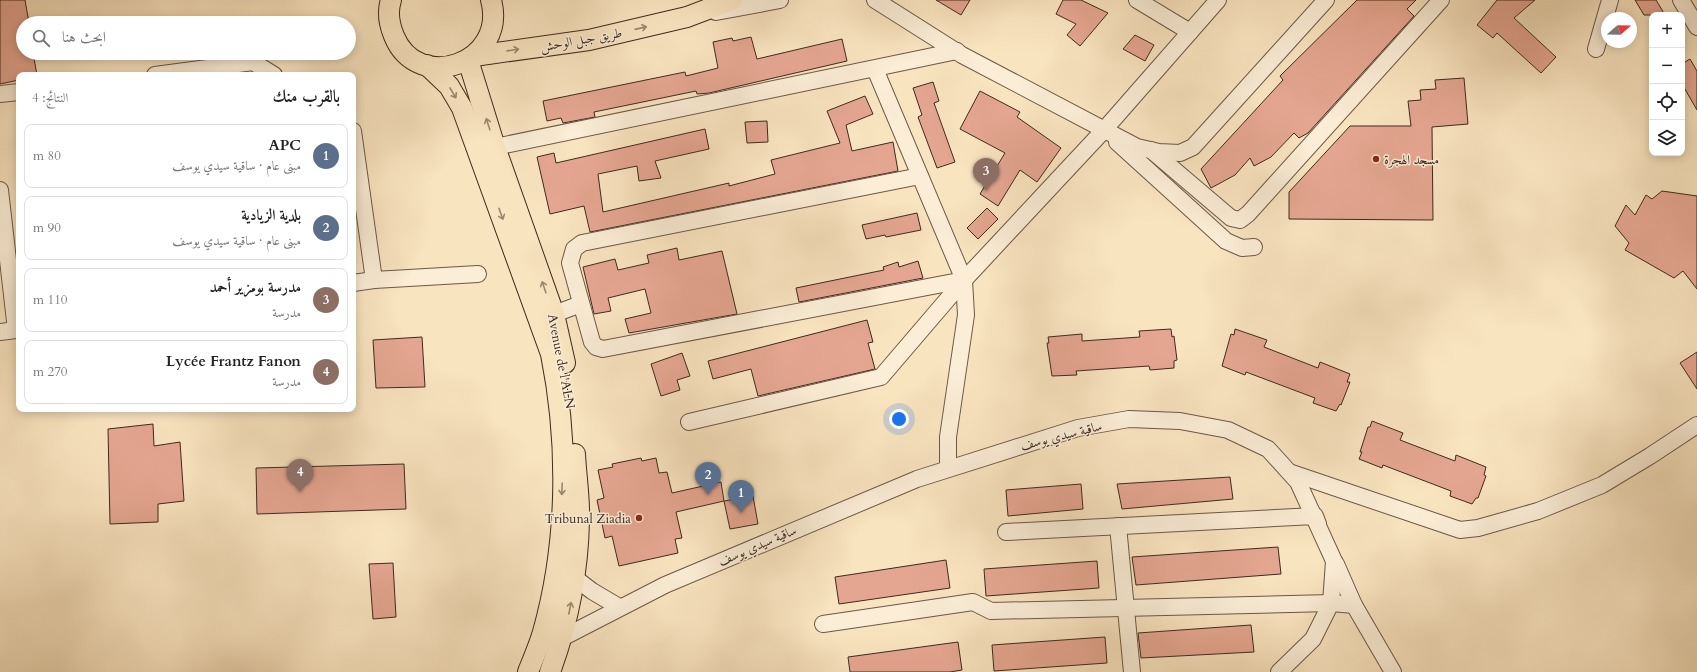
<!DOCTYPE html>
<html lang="ar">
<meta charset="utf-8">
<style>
body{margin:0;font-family:Cardo,Amiri,serif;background:#f2f2f2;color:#222;direction:rtl}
.controls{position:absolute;right:12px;top:12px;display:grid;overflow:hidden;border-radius:8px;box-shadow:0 2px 10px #0003}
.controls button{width:36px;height:36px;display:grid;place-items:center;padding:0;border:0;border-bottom:1px solid #e0e0e0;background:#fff;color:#222;font:20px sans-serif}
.compass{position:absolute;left:1601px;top:12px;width:36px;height:36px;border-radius:50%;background:#fff;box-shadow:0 2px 10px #0003;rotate:70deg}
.you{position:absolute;left:899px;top:419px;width:14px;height:14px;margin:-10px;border:3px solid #fff;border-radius:50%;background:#1a73e8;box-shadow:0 0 0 6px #1a73e833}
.badge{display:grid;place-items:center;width:26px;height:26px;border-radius:50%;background:#d93025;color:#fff;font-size:13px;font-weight:700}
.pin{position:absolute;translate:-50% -33px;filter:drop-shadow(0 1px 2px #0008)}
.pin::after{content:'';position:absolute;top:21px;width:14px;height:12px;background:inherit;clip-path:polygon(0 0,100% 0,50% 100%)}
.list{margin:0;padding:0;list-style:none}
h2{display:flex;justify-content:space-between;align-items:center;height:52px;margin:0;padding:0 16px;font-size:17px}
h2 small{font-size:13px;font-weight:400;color:#767676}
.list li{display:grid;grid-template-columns:26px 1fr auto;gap:12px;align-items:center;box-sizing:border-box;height:64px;margin:0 8px 8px;padding:0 8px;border:1px solid #e0e0e0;border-radius:8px}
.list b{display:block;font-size:15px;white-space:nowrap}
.list p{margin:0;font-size:13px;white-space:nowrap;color:#767676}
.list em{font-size:13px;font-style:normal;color:#767676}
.icon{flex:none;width:22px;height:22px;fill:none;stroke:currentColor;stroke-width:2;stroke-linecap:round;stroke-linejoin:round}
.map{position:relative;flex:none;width:1697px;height:672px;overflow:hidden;direction:ltr}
.search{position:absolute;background:#fff;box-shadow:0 2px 10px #0003;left:16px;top:16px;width:340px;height:44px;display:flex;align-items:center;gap:10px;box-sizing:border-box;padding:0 14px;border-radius:22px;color:#767676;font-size:15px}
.panel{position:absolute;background:#fff;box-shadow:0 2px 10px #0003;left:16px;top:72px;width:340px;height:340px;border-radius:8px;direction:rtl}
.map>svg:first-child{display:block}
.building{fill:#e5a691;stroke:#3d2a1e}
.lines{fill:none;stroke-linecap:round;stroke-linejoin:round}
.minor-casing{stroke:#6c5846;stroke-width:18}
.major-casing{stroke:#3d2a1e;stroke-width:22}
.minor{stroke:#fbedd6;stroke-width:16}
.major{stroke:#f9e4c0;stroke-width:20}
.oneway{stroke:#9b876f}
.poi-dot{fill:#8f2418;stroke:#fbedd6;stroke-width:1.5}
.labels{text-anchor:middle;stroke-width:3;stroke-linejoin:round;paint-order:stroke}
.street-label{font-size:13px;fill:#3d2a1e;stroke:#fbedd6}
.poi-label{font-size:13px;fill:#3d2a1e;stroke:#fbedd6;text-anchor:start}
</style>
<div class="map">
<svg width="1697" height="672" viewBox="0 0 1697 672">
<rect width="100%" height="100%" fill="#f9e4c0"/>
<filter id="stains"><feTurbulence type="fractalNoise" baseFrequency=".005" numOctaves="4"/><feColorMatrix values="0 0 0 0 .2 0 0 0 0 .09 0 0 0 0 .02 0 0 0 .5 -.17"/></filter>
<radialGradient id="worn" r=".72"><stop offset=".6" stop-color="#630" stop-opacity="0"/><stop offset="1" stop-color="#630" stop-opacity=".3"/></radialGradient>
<g class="building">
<polygon points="0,0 25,0 29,23 23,23 23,53 33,53 37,75 19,75 19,80 0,84"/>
<polygon points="936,0 970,0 961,15"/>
<polygon points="1063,0 1081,0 1108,13 1080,46 1067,35 1076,24 1056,14"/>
<polygon points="1357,0 1416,0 1407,9 1414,16 1308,133 1299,138 1294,133 1271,157 1254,166 1250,158 1235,175 1211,188 1201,169 1283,80 1280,76"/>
<polygon points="1497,0 1535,0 1514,18 1556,57 1541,73 1497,33 1493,38 1477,25"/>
<polygon points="1635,0 1656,0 1665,15 1644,15"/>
<polygon points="1135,35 1154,45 1145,61 1123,49"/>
<polygon points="751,37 757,59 842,39 847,61 709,93 697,94 696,91 594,112 595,117 563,123 561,118 547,121 543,101 685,72 686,76 718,68 713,42 732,38 733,41"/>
<polygon points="1690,59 1697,71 1697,110 1682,84 1682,64"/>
<polygon points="1464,78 1468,124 1432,127 1433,220 1289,219 1289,192 1350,126 1411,126 1408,101 1421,100 1420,90 1436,89 1435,80"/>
<polygon points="933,82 939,101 934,103 955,162 937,168 918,117 922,115 913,88"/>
<polygon points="980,91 1020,112 1017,117 1061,148 1037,182 1020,170 998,206 980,194 1005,153 960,129"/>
<polygon points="865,96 873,114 846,125 852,151 893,142 898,171 590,232 584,206 550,214 537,157 554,153 556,163 705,129 709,149 655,161 661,178 639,181 637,166 598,174 603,212 729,183 729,186 775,174 771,160 840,143 827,111"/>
<polygon points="767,121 768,142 747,143 745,122"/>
<polygon points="1662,191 1697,196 1697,289 1683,271 1674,278 1625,250 1629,243 1615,226 1626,205 1635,215 1646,195 1652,199"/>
<polygon points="987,208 998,219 978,239 967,228"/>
<polygon points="917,213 921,230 886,237 885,235 866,239 862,225"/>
<polygon points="677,248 679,260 722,251 737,314 629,333 625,319 651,313 645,289 608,298 611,311 594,314 583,267 615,259 618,270 649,263 647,255"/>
<polygon points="918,261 923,278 799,302 796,288 884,270 883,267 898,262 899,267"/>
<polygon points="867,320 873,342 868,343 875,369 758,396 751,369 713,379 708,361"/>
<polygon points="1171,329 1172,337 1174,336 1177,360 1174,361 1174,368 1150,370 1149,366 1076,371 1077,375 1052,376 1047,343 1049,343 1048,337 1082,334 1082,341 1140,337 1139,331"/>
<polygon points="1235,329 1267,340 1264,347 1318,368 1320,362 1350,374 1347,382 1350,382 1341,405 1340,404 1336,411 1313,403 1315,398 1246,372 1245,375 1222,366 1231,334 1234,335"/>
<polygon points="422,337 425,387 376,388 373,340"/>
<polygon points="1697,352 1697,389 1680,363"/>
<polygon points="682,353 690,376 677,380 680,390 661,396 651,364"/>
<polygon points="1372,421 1403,433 1400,440 1455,461 1456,455 1486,467 1484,475 1486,476 1478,498 1476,498 1472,504 1450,496 1451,491 1383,465 1382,468 1359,459 1362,452 1360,452 1368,427 1370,427"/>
<polygon points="153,424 154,446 180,442 184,501 158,504 158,522 110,524 108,429"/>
<polygon points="641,458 642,461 656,458 659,473 667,472 672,493 721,482 724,501 676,512 682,538 675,539 678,553 619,566 612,536 605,538 597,500 604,498 598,470 613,467 612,464"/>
<polygon points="404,464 406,509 257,514 256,468"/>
<polygon points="1230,477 1233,499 1122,509 1117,484"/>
<polygon points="1081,484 1083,509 1008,516 1006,490"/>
<polygon points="753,496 758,524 730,529 724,501"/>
<polygon points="1278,547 1281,574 1136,585 1132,557"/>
<polygon points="946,560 950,588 839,604 835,577"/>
<polygon points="1097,561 1099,588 986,596 984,569"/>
<polygon points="393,563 396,617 373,619 369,564"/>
<polygon points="1251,625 1254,652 1141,658 1138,633"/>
<polygon points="1105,637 1107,663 994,671 992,645"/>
<polygon points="958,642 962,670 950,672 850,672 848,657"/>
</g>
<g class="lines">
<g class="minor-casing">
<g id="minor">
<polyline points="875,0 962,55 1137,147 1159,152 1180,153 1193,147 1326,0"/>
<polyline points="1137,0 1190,32"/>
<polyline points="1681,0 1697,27"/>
<polyline points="716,12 780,0"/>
<polyline points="1596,49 1610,0"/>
<polyline points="875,69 964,280 966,315 948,437 948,468"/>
<polyline points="155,75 253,62 274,75"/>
<polyline points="0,94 19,92"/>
<polyline points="353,131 374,280 478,274"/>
<polyline points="1117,142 1226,241 1242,248 1254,247"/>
<polyline points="495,147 957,51"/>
<polyline points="1151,150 1231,218 1240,220 1248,214 1441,0"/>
<polyline points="920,176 582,243 574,249 570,263 592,342 596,347 603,349 964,280"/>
<polyline points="0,190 16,330 19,330"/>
<polyline points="353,283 374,280"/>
<polyline points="554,314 581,304"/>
<polyline points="0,332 16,330"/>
<polyline points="689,422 881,377 964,280 1104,130 1218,0"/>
<polyline points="1292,473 1460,530 1478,528 1538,511 1602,485 1650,456 1697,425"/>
<polyline points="1118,526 1132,672"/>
<polyline points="1006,532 1315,516 1318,524"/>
<polyline points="1336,564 1354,605 1393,672"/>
<polyline points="564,574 575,578 592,591 619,607"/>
<polyline points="823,624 973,602 991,611 1331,603 1354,605"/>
<polyline points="553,636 562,638 665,585 917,479 1078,428 1129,419 1180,421 1228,430 1268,449 1298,482 1334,561 1331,603 1313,639 1279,672"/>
</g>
</g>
<g class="major-casing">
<g id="major">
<path d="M391 0C387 12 389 24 394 36 418 95 508 63 491 0"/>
<polyline points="474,56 589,40 687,17 732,0"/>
<polyline points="468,60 495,147 554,314 565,363"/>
<path d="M427 65 449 86 462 108 551 354C569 444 568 543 543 632 539 646 533 659 528 672"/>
<path d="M550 672C568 623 578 573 579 521 580 499 576 476 575 454"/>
</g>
</g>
<use href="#minor" class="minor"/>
<use href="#major" class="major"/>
</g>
<defs><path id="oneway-shaft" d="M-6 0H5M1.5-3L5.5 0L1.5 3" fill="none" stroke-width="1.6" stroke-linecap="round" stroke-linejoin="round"/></defs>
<g class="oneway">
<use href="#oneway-shaft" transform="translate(641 28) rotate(-13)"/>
<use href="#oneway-shaft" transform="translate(513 50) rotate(-8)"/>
<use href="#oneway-shaft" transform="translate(453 93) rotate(59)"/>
<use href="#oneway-shaft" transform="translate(488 124) rotate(-108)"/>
<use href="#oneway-shaft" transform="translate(501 214) rotate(70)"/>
<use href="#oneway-shaft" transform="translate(544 287) rotate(-109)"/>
<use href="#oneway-shaft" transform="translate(562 489) rotate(92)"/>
<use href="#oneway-shaft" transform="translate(570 608) rotate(-79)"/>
</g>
<g class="poi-dot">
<circle cx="1376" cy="159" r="4"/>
<circle cx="639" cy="518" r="4"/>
</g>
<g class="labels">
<g class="street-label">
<text transform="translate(581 39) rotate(-10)" y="5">طريق جبل الوحش</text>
<text transform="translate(562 361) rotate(79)" y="5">Avenue de l'ALN</text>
<text transform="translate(1061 435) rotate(-14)" y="5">ساقية سيدي يوسف</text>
<text transform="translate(757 545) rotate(-23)" y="5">ساقية سيدي يوسف</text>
</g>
<g class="poi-label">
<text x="1384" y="164">مسجد الهجرة</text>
<text x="631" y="523" text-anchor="end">Tribunal Ziadia</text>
</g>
</g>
<rect width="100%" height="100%" filter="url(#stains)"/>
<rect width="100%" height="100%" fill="url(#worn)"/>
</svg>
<div class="controls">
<button>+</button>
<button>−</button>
<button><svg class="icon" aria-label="locate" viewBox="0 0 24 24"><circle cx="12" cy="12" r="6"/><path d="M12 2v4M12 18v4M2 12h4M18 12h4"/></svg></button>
<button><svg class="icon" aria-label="layers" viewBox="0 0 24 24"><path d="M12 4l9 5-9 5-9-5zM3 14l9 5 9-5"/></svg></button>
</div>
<svg class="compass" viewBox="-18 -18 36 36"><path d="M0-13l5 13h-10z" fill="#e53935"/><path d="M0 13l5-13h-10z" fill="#767676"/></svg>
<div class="you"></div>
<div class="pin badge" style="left:741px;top:513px;background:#5c6f8a">1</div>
<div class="pin badge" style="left:708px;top:495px;background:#5c6f8a">2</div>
<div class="pin badge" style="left:986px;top:191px;background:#8d6e63">3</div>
<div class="pin badge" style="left:300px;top:492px;background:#8d6e63">4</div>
<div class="search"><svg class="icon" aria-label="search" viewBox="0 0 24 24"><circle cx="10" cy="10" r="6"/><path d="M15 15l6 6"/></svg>ابحث هنا</div>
<section class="panel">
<h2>بالقرب منك<small>النتائج: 4</small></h2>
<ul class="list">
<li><span class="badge" style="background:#5c6f8a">1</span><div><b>APC</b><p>مبنى عام · ساقية سيدي يوسف</p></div><em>80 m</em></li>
<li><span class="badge" style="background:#5c6f8a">2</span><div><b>بلدية الزيادية</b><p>مبنى عام · ساقية سيدي يوسف</p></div><em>90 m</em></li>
<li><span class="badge" style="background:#8d6e63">3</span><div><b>مدرسة بومزير أحمد</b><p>مدرسة</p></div><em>110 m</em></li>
<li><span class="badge" style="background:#8d6e63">4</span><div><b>Lycée Frantz Fanon</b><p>مدرسة</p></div><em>270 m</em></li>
</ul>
</section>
</div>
